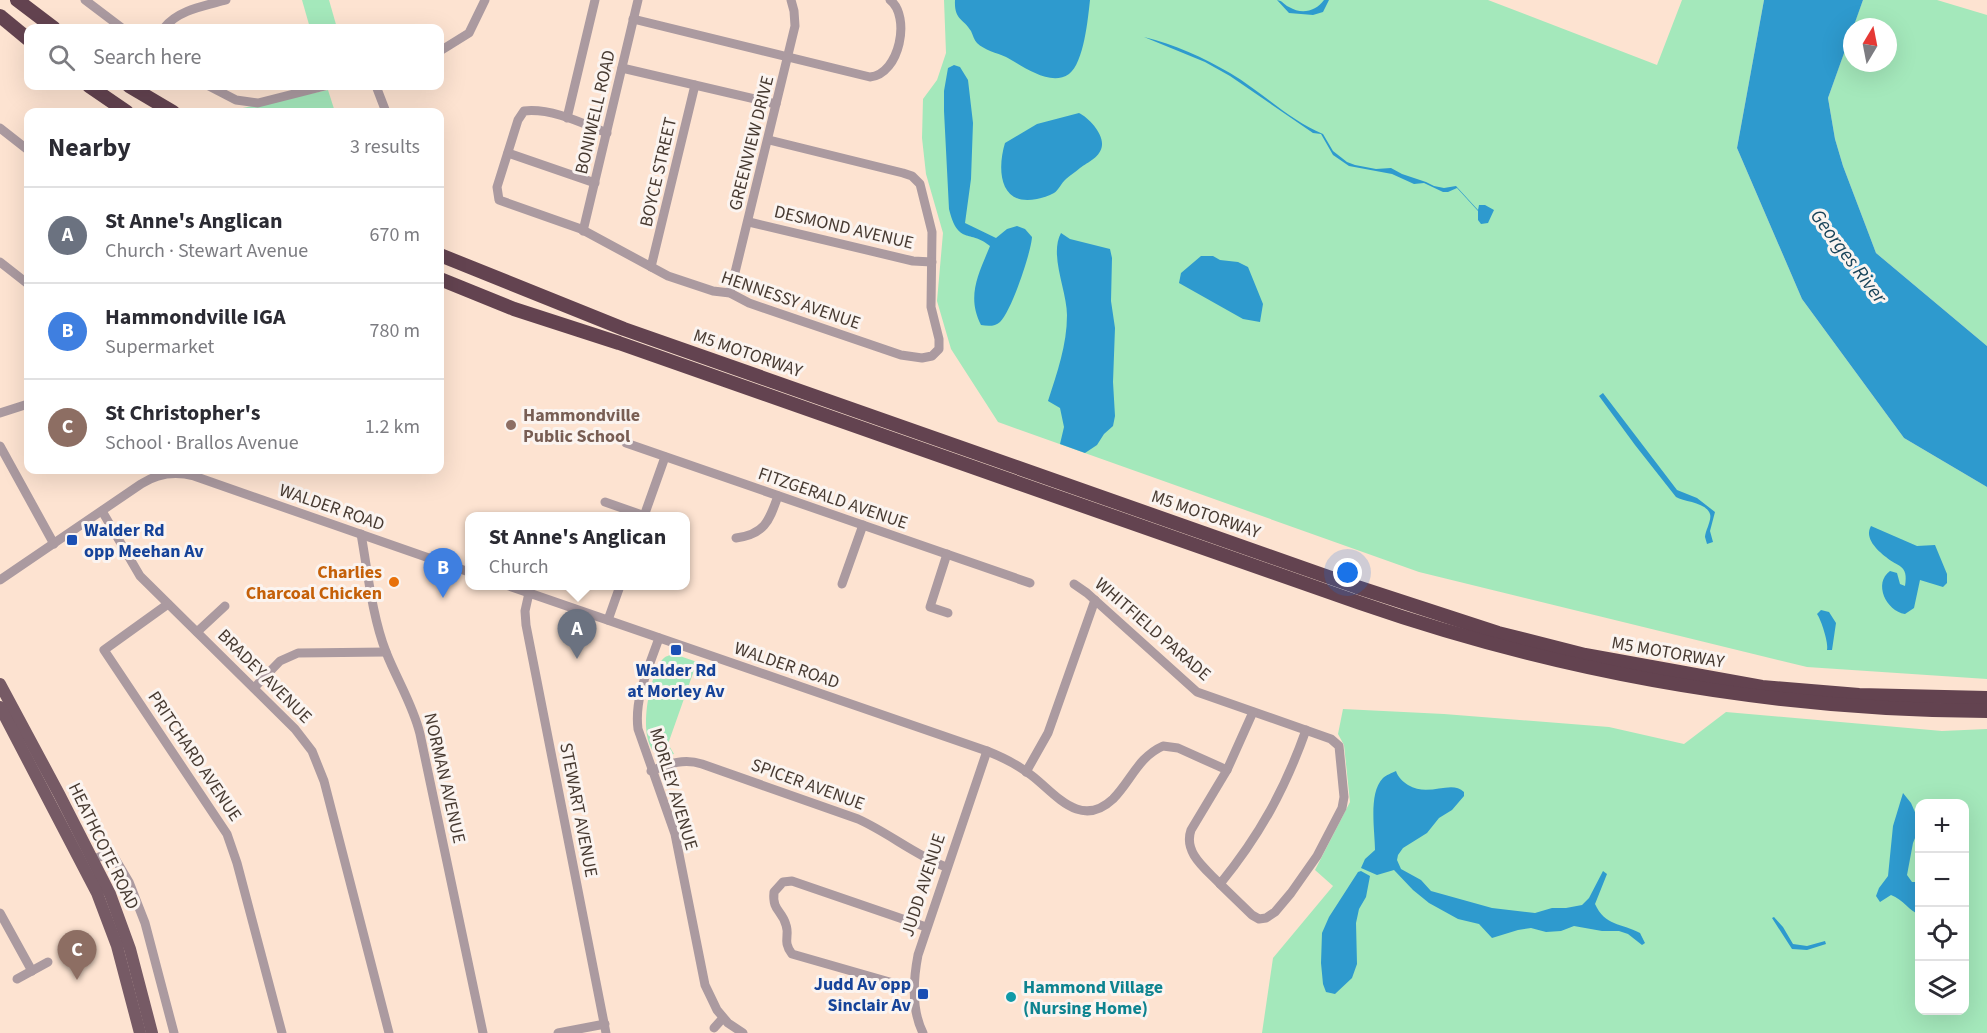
<!DOCTYPE html>
<meta charset="utf-8">
<style>
body{margin:0;font-family:"Source Sans 3",sans-serif;background:#f2f2f3;color:#2b2b33}
.controls{position:absolute;right:18px;bottom:18px;display:grid;overflow:hidden;border-radius:12px;box-shadow:0 6px 24px #0002}
.controls button{width:54px;height:54px;display:grid;place-items:center;padding:0;border:0;border-bottom:2px solid #e1e1e2;background:#fff;color:#2b2b33;font:30px sans-serif}
.compass{position:absolute;left:1843px;top:18px;width:54px;height:54px;border-radius:50%;background:#fff;box-shadow:0 6px 24px #0002;rotate:10deg}
.you{position:absolute;left:1348px;top:573px;width:21px;height:21px;margin:-15px;border:4px solid #fff;border-radius:50%;background:#1a73e8;box-shadow:0 0 0 9px #1a73e833}
.badge{display:grid;place-items:center;width:39px;height:39px;border-radius:50%;background:#1a73e8;color:#fff;font-size:20px;font-weight:700}
.pin{position:absolute;translate:-50% -50px;filter:drop-shadow(0 2px 3px #0008)}
.pin::after{content:'';position:absolute;top:32px;width:21px;height:18px;background:inherit;clip-path:polygon(0 0,100% 0,50% 100%)}
.popup{position:absolute;left:465px;top:512px;width:225px;height:78px;box-sizing:border-box;display:grid;place-content:center;border-radius:12px;background:#fff;filter:drop-shadow(0 2px 4px #0005);font-size:20px;white-space:nowrap;color:#7c7c81}
.popup b{font-size:22px;color:#2b2b33}
.popup::after{content:'';position:absolute;left:50%;top:100%;margin-left:-12px;border:12px solid transparent;border-top-color:#fff}
.list{margin:0;padding:0;list-style:none}
h2{display:flex;justify-content:space-between;align-items:center;height:78px;margin:0;padding:0 24px;font-size:26px}
h2 small{font-size:20px;font-weight:400;color:#7c7c81}
.list li{display:grid;grid-template-columns:39px 1fr auto;gap:18px;align-items:center;box-sizing:border-box;height:96px;padding:0 24px;border-top:2px solid #e1e1e2}
.list b{display:block;font-size:22px;white-space:nowrap}
.list p{margin:0;font-size:20px;white-space:nowrap;color:#7c7c81}
.list em{font-size:20px;font-style:normal;color:#7c7c81}
.icon{flex:none;width:33px;height:33px;fill:none;stroke:currentColor;stroke-width:2;stroke-linecap:round;stroke-linejoin:round}
.map{position:relative;flex:none;width:1987px;height:1033px;overflow:hidden}
.search{position:absolute;background:#fff;box-shadow:0 6px 24px #0002;left:24px;top:24px;width:420px;height:66px;display:flex;align-items:center;gap:15px;box-sizing:border-box;padding:0 21px;border-radius:12px;color:#7c7c81;font-size:22px}
.panel{position:absolute;background:#fff;box-shadow:0 6px 24px #0002;left:24px;top:108px;width:420px;height:366px;border-radius:12px}
.map>svg:first-child{display:block}
.green{fill:#a4e8bb;fill-rule:evenodd}
.water{fill:#2e9ace}
.lines{fill:none;stroke-linecap:round;stroke-linejoin:round}
.minor{stroke:#ab9aa0;stroke-width:9}
.major{stroke:#765a65;stroke-width:12}
.highway{stroke:#634350;stroke-width:14}
.education-dot{fill:#8d6e63;stroke:#fbf4f0;stroke-width:2}
.transit-dot{fill:#1a4fb4;stroke:#fbf4f0;stroke-width:2}
.food-dot{fill:#e8710a;stroke:#fbf4f0;stroke-width:2}
.culture-dot{fill:#0f9aa8;stroke:#fbf4f0;stroke-width:2}
.labels{text-anchor:middle;stroke-width:6;stroke-linejoin:round;paint-order:stroke}
.street-label{font-size:18px;fill:#473a31;stroke:#fbf4f0}
.education-label{font-size:18px;font-weight:bold;fill:#785e54;stroke:#fbf4f0;text-anchor:start}
.transit-label{font-size:18px;font-weight:bold;fill:#164399;stroke:#fbf4f0;text-anchor:start}
.food-label{font-size:18px;font-weight:bold;fill:#c56008;stroke:#fbf4f0;text-anchor:end}
.culture-label{font-size:18px;font-weight:bold;fill:#0d838f;stroke:#fbf4f0;text-anchor:start}
.water-label{font-size:20px;font-style:italic;fill:#19445a;stroke:#fbf4f0}
</style>
<div class="map">
<svg width="1987" height="1033" viewBox="0 0 1987 1033">
<rect width="100%" height="100%" fill="#fde3d1"/>
<g class="green">
<polygon points="302,0 329,0 337,28 310,28"/>
<polygon points="944,0 1488,0 1657,65 1682,0 1764,0 1737,148 1802,299 1904,438 1987,487 1987,679 1807,667 1419,572 998,422 951,349 937,301 943,233 926,174 922,138 923,99 937,80 946,53"/>
<polygon points="1863,0 1937,0 1987,15 1987,346 1876,253 1843,166 1835,139 1828,98 1852,30 1852,63 1888,63 1888,27 1853,27"/>
<polygon points="328,90 335,112 238,112 233,110"/>
<path d="M674 654 697 662 668 744 674 754 662 757C634 748 649 677 662 660 665 656 670 655 674 654Z"/>
<path d="M1343 709 1444 714 1609 727 1684 744 1726 712 1942 731 1987 729V1033H1262L1273 958 1333 886 1315 870 1350 802 1344 745 1338 734ZM1920 804H1964V1010H1920Z"/>
</g>
<g class="water">
<path d="M955 0H1090C1088 18 1084 63 1069 74 1050 87 1023 66 1006 57 997 53 984 50 977 43 974 40 973 35 971 31 963 18 954 20 955 0Z"/>
<path d="M1277 0C1283 1 1283 4 1289 7 1302 15 1316 11 1324 0H1329L1323 12 1313 15 1289 13Z"/>
<polygon points="1764,0 1863,0 1828,98 1835,139 1843,166 1876,253 1987,346 1987,487 1904,438 1802,299 1737,148"/>
<path d="M1144 37C1174 44 1204 58 1230 73 1262 92 1289 120 1323 134L1333 151 1347 162 1355 165 1376 169 1391 168 1402 174 1426 182 1434 186 1444 188 1456 186 1478 210 1479 205H1485L1494 210 1488 223 1481 224 1478 220V211L1457 188 1448 192H1443L1424 183 1414 184 1392 174 1349 166 1333 155 1321 134 1313 133 1230 76 1205 62Z"/>
<path d="M954 65 960 67 968 80 973 123 971 179 965 223 996 238 1007 229 1017 226 1025 229 1032 237C1031 253 1011 312 1000 322 995 327 987 326 981 325 966 296 979 273 990 246 970 229 958 246 949 209L944 111V91L948 68Z"/>
<path d="M1079 113C1089 118 1103 133 1102 145 1101 157 1088 162 1080 168 1076 172 1070 175 1066 179 1061 183 1059 190 1054 193 1049 196 1042 198 1037 199 999 207 997 169 1005 143L1037 124Z"/>
<path d="M1061 233 1070 239 1110 249 1112 258 1111 301 1115 328 1113 382 1115 416 1113 426 1104 434 1097 445 1085 453 1060 444 1064 427 1060 408 1048 401C1057 373 1067 345 1067 315 1067 291 1049 255 1061 233Z"/>
<polygon points="1201,256 1213,256 1220,260 1238,262 1248,267 1263,304 1260,322 1243,319 1179,283 1181,273"/>
<path d="M1603 393 1677 490 1697 498 1715 512 1710 531 1713 542 1707 544 1705 537C1705 531 1712 520 1710 514 1706 502 1684 502 1676 497L1635 445 1599 396Z"/>
<path d="M1871 526 1917 546 1935 545 1947 574V583L1943 587 1920 580 1914 608 1905 614C1886 611 1873 583 1890 571L1897 573 1900 584 1905 586C1909 564 1897 567 1886 557 1877 550 1864 538 1871 526Z"/>
<path d="M1821 610 1829 612 1836 623 1832 650H1827C1829 644 1821 619 1817 614Z"/>
<path d="M1396 771C1398 777 1402 781 1408 785 1429 798 1451 779 1464 792V796L1452 810 1439 818 1427 833 1403 848 1398 855 1397 860 1401 869 1421 880 1431 891 1492 908 1535 913 1552 908H1566L1582 905 1589 898 1603 871 1607 874 1595 904C1605 926 1621 923 1640 933L1645 943 1642 945 1628 934 1619 931H1602L1574 926 1561 931 1546 932 1531 928 1518 930 1492 938 1479 924 1458 919 1429 903 1413 890 1394 870 1377 875 1361 868 1365 859 1375 850C1375 831 1368 793 1383 778 1386 775 1392 773 1396 771Z"/>
<path d="M1903 793 1911 803 1918 819 1919 828 1913 843 1907 875 1912 882H1919V914C1910 912 1903 899 1891 895L1880 902 1876 896 1879 888 1888 876 1893 826Z"/>
<polygon points="1361,871 1370,876 1366,897 1359,909 1356,923 1357,964 1352,978 1335,994 1326,992 1323,984 1321,963 1322,933 1329,917 1358,872"/>
<polygon points="1774,917 1783,927 1793,944 1807,946 1825,941 1826,944 1807,950 1792,949 1772,918"/>
</g>
<g class="lines">
<g class="minor">
<polyline points="85,0 122,28"/>
<path d="M633 19 870 77C900 74 911 16 890 0"/>
<path d="M164 28C178 10 204 6 226 0"/>
<polyline points="440,51 469,33 485,0"/>
<polyline points="622,68 776,104"/>
<polyline points="209,86 236,100 258,103 325,86"/>
<polyline points="376,86 386,112"/>
<polyline points="567,118 595,0"/>
<polyline points="0,128 28,150"/>
<path d="M607 133C582 123 552 108 524 111L518 120 497 187 499 200 581 229 668 276 713 291 730 293 749 303 901 355 922 358 932 356 939 349V339L931 307 932 232 920 184 912 176 903 173 769 140"/>
<polyline points="508,153 595,183"/>
<polyline points="749,222 913,261 932,262"/>
<polyline points="583,231 638,0"/>
<polyline points="0,262 28,284"/>
<polyline points="651,267 695,85"/>
<polyline points="730,293 795,26 794,11 791,0"/>
<polyline points="0,413 28,404"/>
<polyline points="626,443 1030,583"/>
<polyline points="0,446 54,544"/>
<polyline points="605,502 645,516"/>
<polyline points="102,511 140,576 295,729 312,751 324,781 389,1033"/>
<polyline points="644,516 665,457"/>
<path d="M361 534C368 573 372 616 386 652 397 680 413 705 420 734L483 1033"/>
<path d="M736 538C765 534 769 521 778 496"/>
<polyline points="947,554 930,607 948,613"/>
<path d="M0 580 141 484C158 473 175 471 194 476L469 572"/>
<polyline points="842,584 863,525"/>
<polyline points="1074,584 1087,593 1197,692 1331,739 1339,746 1344,797 1342,808 1317,856 1291,893 1275,912 1266,918 1259,919 1252,915 1220,884"/>
<path d="M509 586 987 751C1002 757 1018 765 1031 775 1055 793 1080 830 1113 799 1131 781 1138 757 1163 746L1178 748 1227 770"/>
<polyline points="529,593 525,611 526,625 606,1033"/>
<polyline points="168,604 104,650 227,834 237,863 282,1033"/>
<polyline points="608,620 620,586"/>
<polyline points="197,632 225,606"/>
<path d="M659 638C649 667 634 698 638 729L675 834 705 985 717 1010 728 1023 743 1033"/>
<polyline points="254,688 280,661 298,653 386,652"/>
<path d="M1253 712 1227 770 1191 830C1183 853 1206 869 1220 884 1260 835 1285 789 1306 730"/>
<path d="M651 771C669 764 683 758 702 764L858 819C889 833 915 855 946 867"/>
<polyline points="1026,772 1048,733 1095,600"/>
<polyline points="94,859 110,853 113,855 129,882 145,923 174,1033"/>
<polyline points="0,913 32,971"/>
<polyline points="17,979 48,962"/>
<path d="M914 989 792 954C782 941 790 936 786 925 782 910 772 911 774 892L783 882 792 881 926 927"/>
<polyline points="714,1028 723,1018"/>
<polyline points="558,1033 605,1024"/>
<path d="M923 1033C911 1009 913 981 918 955L987 751"/>
</g>
<g class="major">
<polyline points="0,684 59,794 110,894 130,949 152,1033"/>
<polyline points="0,707 97,893 117,946 140,1033"/>
</g>
<g class="highway">
<polyline points="17,0 54,28"/>
<polyline points="0,16 28,39"/>
<polyline points="89,86 127,112"/>
<polyline points="129,86 173,112"/>
<polyline points="440,255 624,329 1357,587 1498,633 1585,655 1762,687 1859,695 1987,698"/>
<path d="M440 279 514 309 619 343 1360 603C1565 674 1771 710 1987 711"/>
</g>
</g>
<circle class="education-dot" cx="511" cy="425" r="6"/>
<g class="transit-dot">
<rect x="66" y="534" width="12" height="12" rx="3"/>
<rect x="670" y="644" width="12" height="12" rx="3"/>
<rect x="917" y="988" width="12" height="12" rx="3"/>
</g>
<circle class="food-dot" cx="394" cy="582" r="6"/>
<circle class="culture-dot" cx="1011" cy="997" r="6"/>
<g class="labels">
<g class="street-label">
<text transform="translate(595 112) rotate(-77)" y="6">BONIWELL ROAD</text>
<text transform="translate(751 143) rotate(-76)" y="6">GREENVIEW DRIVE</text>
<text transform="translate(658 172) rotate(-77)" y="6">BOYCE STREET</text>
<text transform="translate(844 227) rotate(13)" y="6">DESMOND AVENUE</text>
<text transform="translate(791 300) rotate(19)" y="6">HENNESSY AVENUE</text>
<text transform="translate(748 353) rotate(19)" y="6">M5 MOTORWAY</text>
<text transform="translate(833 498) rotate(19)" y="6">FITZGERALD AVENUE</text>
<text transform="translate(332 507) rotate(19)" y="6">WALDER ROAD</text>
<text transform="translate(1206 514) rotate(19)" y="6">M5 MOTORWAY</text>
<text transform="translate(1153 629) rotate(41)" y="6">WHITFIELD PARADE</text>
<text transform="translate(1668 652) rotate(10)" y="6">M5 MOTORWAY</text>
<text transform="translate(787 665) rotate(19)" y="6">WALDER ROAD</text>
<text transform="translate(265 676) rotate(45)" y="6">BRADEY AVENUE</text>
<text transform="translate(195 756) rotate(56)" y="6">PRITCHARD AVENUE</text>
<text transform="translate(445 778) rotate(77)" y="6">NORMAN AVENUE</text>
<text transform="translate(808 784) rotate(20)" y="6">SPICER AVENUE</text>
<text transform="translate(674 789) rotate(73)" y="6">MORLEY AVENUE</text>
<text transform="translate(579 810) rotate(79)" y="6">STEWART AVENUE</text>
<text transform="translate(104 846) rotate(64)" y="6">HEATHCOTE ROAD</text>
<text transform="translate(923 885) rotate(-72)" y="6">JUDD AVENUE</text>
</g>
<g class="education-label">
<text x="523" y="421">Hammondville<tspan x="523" dy="21">Public School</tspan></text>
</g>
<g class="transit-label">
<text x="84" y="536">Walder Rd<tspan x="84" dy="21">opp Meehan Av</tspan></text>
<text x="676" y="676" text-anchor="middle">Walder Rd<tspan x="676" dy="21">at Morley Av</tspan></text>
<text x="911" y="990" text-anchor="end">Judd Av opp<tspan x="911" dy="21">Sinclair Av</tspan></text>
</g>
<g class="food-label">
<text x="382" y="578">Charlies<tspan x="382" dy="21">Charcoal Chicken</tspan></text>
</g>
<g class="culture-label">
<text x="1023" y="993">Hammond Village<tspan x="1023" dy="21">(Nursing Home)</tspan></text>
</g>
<g class="water-label">
<text transform="translate(1849 256) rotate(53)" y="7">Georges River</text>
</g>
</g>
</svg>
<div class="controls">
<button>+</button>
<button>−</button>
<button><svg class="icon" aria-label="locate" viewBox="0 0 24 24"><circle cx="12" cy="12" r="6"/><path d="M12 2v4M12 18v4M2 12h4M18 12h4"/></svg></button>
<button><svg class="icon" aria-label="layers" viewBox="0 0 24 24"><path d="M12 4l9 5-9 5-9-5zM3 14l9 5 9-5"/></svg></button>
</div>
<svg class="compass" viewBox="-18 -18 36 36"><path d="M0-13l5 13h-10z" fill="#e53935"/><path d="M0 13l5-13h-10z" fill="#7c7c81"/></svg>
<div class="you"></div>
<div class="pin badge" style="left:577px;top:659px;background:#6b7280">A</div>
<div class="popup"><b>St Anne's Anglican</b>Church</div>
<div class="pin badge" style="left:443px;top:598px;background:#3f7fe0">B</div>
<div class="pin badge" style="left:77px;top:980px;background:#8d6e63">C</div>
<div class="search"><svg class="icon" aria-label="search" viewBox="0 0 24 24"><circle cx="10" cy="10" r="6"/><path d="M15 15l6 6"/></svg>Search here</div>
<section class="panel">
<h2>Nearby<small>3 results</small></h2>
<ul class="list">
<li><span class="badge" style="background:#6b7280">A</span><div><b>St Anne's Anglican</b><p>Church · Stewart Avenue</p></div><em>670 m</em></li>
<li><span class="badge" style="background:#3f7fe0">B</span><div><b>Hammondville IGA</b><p>Supermarket</p></div><em>780 m</em></li>
<li><span class="badge" style="background:#8d6e63">C</span><div><b>St Christopher's</b><p>School · Brallos Avenue</p></div><em>1.2 km</em></li>
</ul>
</section>
</div>
